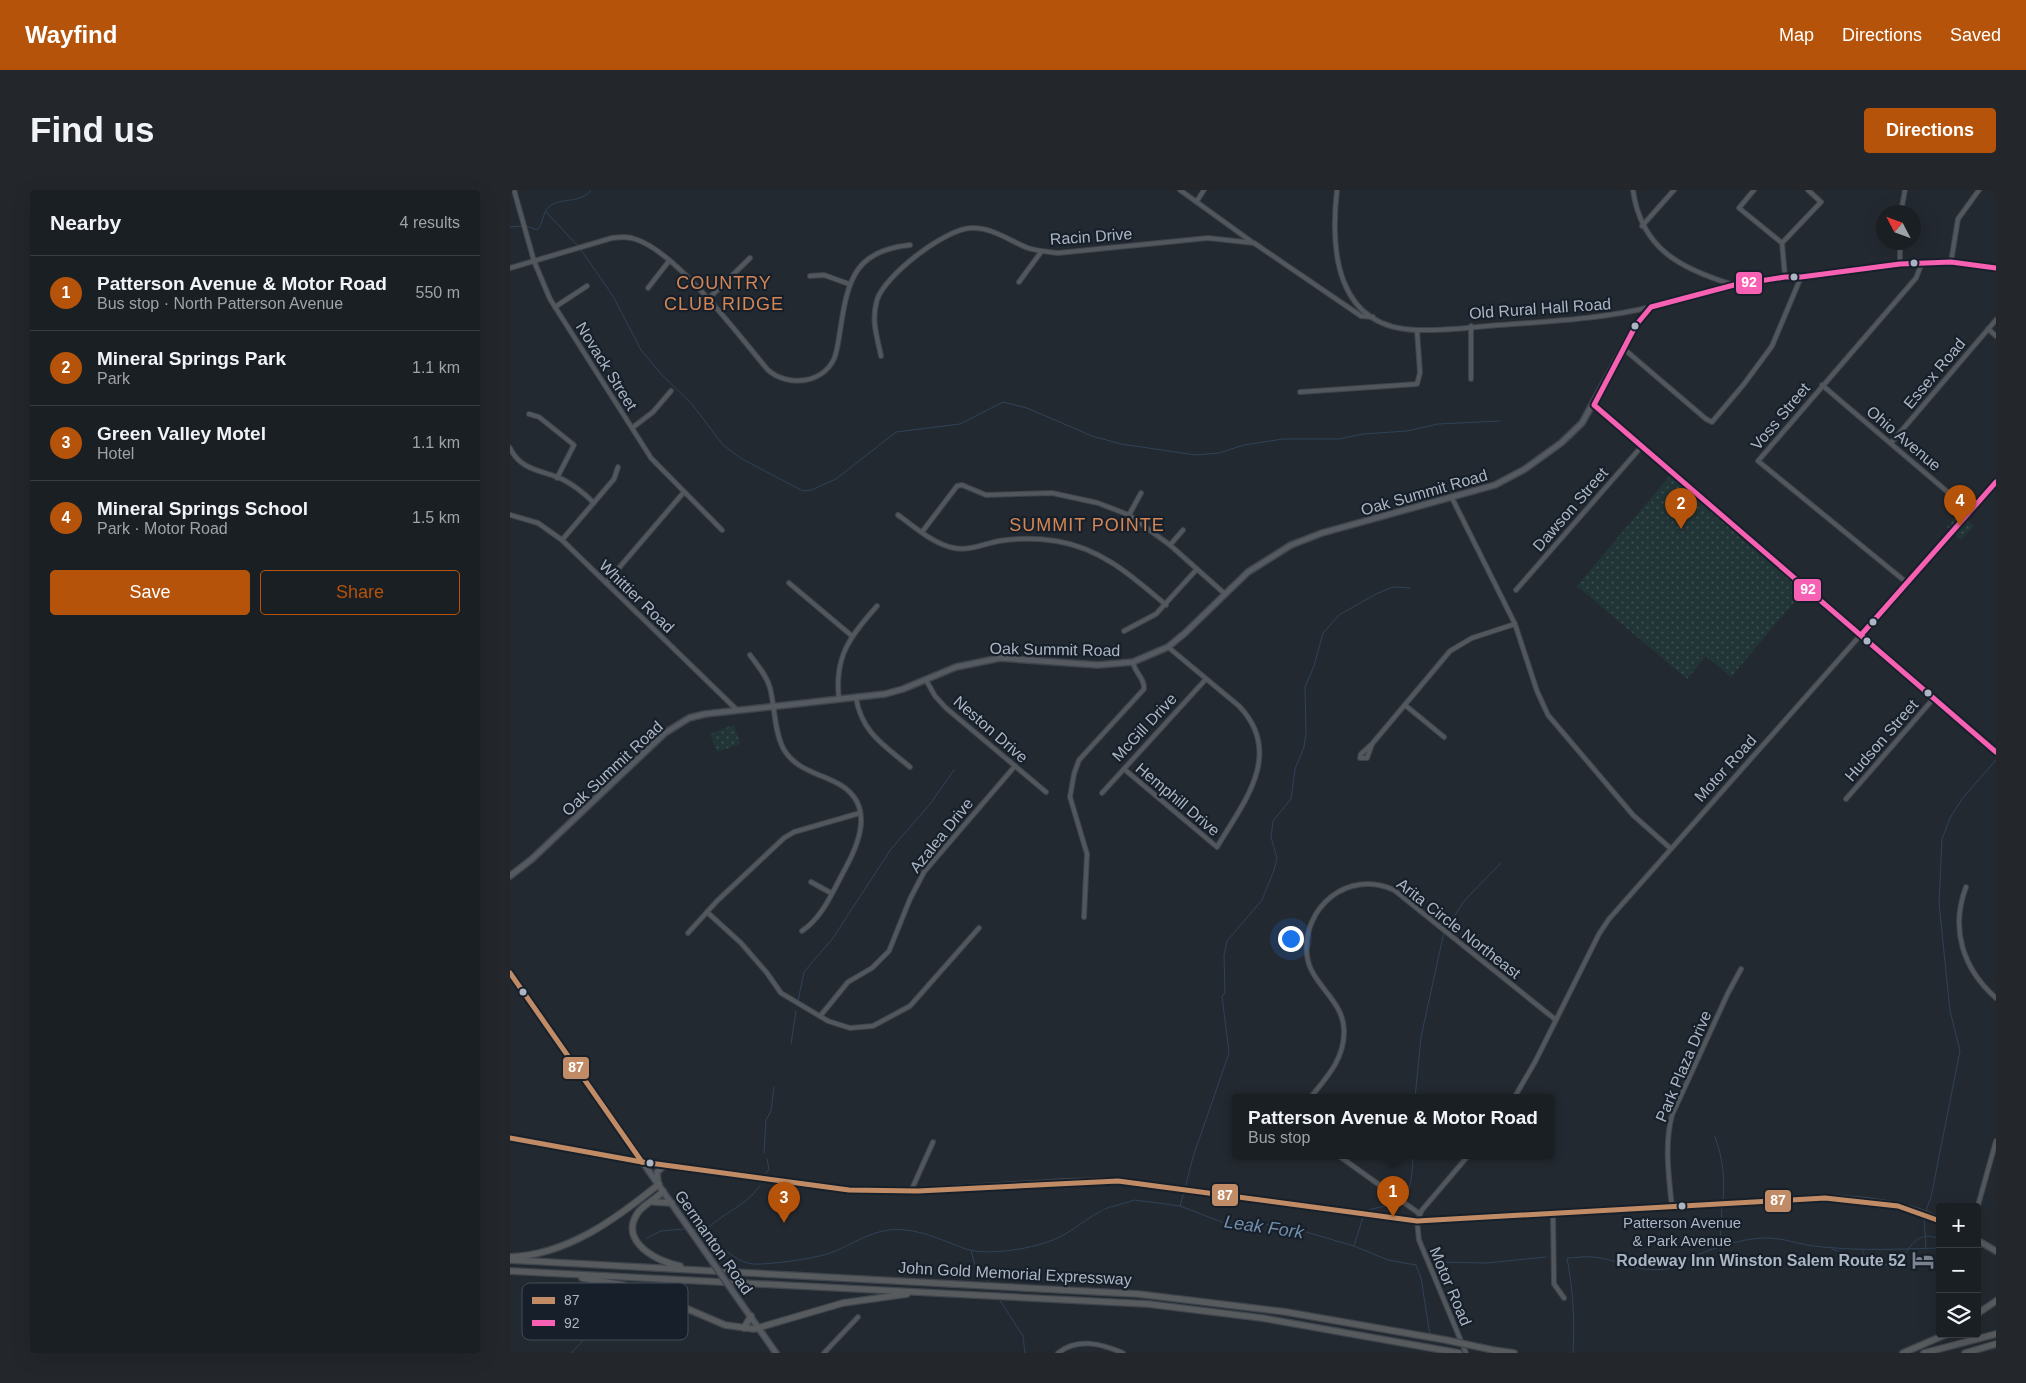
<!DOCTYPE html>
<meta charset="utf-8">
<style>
body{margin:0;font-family:Helvetica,sans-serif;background:#23272c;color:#f1f3f6}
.controls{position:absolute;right:15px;bottom:15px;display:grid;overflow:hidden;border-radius:5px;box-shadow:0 5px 20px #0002}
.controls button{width:45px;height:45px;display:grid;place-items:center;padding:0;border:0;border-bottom:1px solid #383d41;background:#1a1f24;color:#f1f3f6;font:25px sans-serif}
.compass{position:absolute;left:1366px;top:15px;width:45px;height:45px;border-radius:50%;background:#1a1f24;box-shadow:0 5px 20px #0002;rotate:311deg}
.you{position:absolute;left:780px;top:748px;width:18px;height:18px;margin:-12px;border:4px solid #fff;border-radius:50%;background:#1a73e8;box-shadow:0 0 0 8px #1a73e833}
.badge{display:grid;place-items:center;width:32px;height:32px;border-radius:50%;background:#b45309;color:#fff;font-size:16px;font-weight:700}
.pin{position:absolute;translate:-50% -41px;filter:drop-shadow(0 1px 2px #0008)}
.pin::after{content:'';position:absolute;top:26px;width:18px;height:15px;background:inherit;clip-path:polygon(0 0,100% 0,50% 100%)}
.popup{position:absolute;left:722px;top:904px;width:322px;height:65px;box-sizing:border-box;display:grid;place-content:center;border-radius:5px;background:#1a1f24;filter:drop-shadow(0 1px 4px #0005);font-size:16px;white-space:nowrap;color:#9fa2a6}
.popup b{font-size:19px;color:#f1f3f6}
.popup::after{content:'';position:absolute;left:50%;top:100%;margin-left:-10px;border:10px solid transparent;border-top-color:#1a1f24}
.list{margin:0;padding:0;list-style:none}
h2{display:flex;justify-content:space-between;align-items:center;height:65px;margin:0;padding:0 20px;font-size:21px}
h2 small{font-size:16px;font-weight:400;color:#9fa2a6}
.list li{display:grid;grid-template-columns:32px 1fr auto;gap:15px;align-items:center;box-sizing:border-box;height:75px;padding:0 20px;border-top:1px solid #383d41}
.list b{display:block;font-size:19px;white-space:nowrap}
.list p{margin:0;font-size:16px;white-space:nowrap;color:#9fa2a6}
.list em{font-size:16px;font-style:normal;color:#9fa2a6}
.actions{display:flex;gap:10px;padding:15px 20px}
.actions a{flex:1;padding:11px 0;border:1px solid #b45309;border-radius:5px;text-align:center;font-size:18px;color:#b45309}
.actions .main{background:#b45309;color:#fff}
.icon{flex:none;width:28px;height:28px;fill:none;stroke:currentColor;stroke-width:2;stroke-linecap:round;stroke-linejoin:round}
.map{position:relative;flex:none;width:1486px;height:1163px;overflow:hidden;border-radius:5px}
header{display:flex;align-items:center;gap:30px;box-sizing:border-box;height:70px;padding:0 25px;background:#b45309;color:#fff}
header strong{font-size:24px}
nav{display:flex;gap:28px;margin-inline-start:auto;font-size:18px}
.intro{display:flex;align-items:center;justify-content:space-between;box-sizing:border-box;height:120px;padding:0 30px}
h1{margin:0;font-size:35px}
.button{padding:12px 22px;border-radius:5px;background:#b45309;color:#fff;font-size:18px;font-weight:700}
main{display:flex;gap:30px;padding:0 30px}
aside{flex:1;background:#1a1f24;border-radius:5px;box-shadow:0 5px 20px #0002}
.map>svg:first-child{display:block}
.green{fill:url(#green-dots)}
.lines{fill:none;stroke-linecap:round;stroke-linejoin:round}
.stream{stroke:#2f4258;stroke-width:1}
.minor-casing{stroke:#3f4349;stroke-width:6}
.major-casing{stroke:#40454d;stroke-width:8}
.highway-casing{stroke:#3f454c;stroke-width:8}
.minor{stroke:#52575e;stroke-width:4}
.major{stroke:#555960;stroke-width:5}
.highway{stroke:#585b5e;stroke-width:5.5}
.major-bridge-casing{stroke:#40454d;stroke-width:8;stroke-linecap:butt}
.highway-bridge-casing{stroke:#3f454c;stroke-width:8;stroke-linecap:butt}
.major-bridge{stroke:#555960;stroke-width:5}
.highway-bridge{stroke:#585b5e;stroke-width:5.5}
.bus-1-casing{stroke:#17202a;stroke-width:9}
.bus-2-casing{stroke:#17202a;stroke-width:9}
.bus-1{stroke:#c18c65;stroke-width:5}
.bus-2{stroke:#f860b3;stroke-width:5}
.bus-dot{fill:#abb5c3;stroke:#17202a;stroke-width:2}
.labels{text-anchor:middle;stroke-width:4.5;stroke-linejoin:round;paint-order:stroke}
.bus-label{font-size:15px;fill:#abb5c3;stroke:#17202a}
.street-label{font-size:16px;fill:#abb5c3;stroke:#17202a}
.poi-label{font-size:16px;font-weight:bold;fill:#abb5c3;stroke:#17202a;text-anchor:end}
.neighbourhood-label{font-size:18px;letter-spacing:1px;fill:#d48655;stroke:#17202a}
.water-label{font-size:18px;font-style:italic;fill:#728eac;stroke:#17202a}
.key{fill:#17202a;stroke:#434d58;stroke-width:1}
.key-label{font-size:14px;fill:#abb5c3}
.line-badge{stroke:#17202a;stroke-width:2}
.badge-label{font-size:14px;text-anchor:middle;font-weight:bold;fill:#fff}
</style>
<header>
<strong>Wayfind</strong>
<nav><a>Map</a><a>Directions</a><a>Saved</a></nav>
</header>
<div class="intro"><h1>Find us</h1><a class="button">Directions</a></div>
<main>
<aside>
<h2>Nearby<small>4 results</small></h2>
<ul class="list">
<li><span class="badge">1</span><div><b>Patterson Avenue &amp; Motor Road</b><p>Bus stop · North Patterson Avenue</p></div><em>550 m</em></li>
<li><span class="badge">2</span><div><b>Mineral Springs Park</b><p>Park</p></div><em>1.1 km</em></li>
<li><span class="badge">3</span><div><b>Green Valley Motel</b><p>Hotel</p></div><em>1.1 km</em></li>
<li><span class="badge">4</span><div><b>Mineral Springs School</b><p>Park · Motor Road</p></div><em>1.5 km</em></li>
</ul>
<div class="actions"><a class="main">Save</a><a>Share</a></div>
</aside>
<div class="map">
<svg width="1486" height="1163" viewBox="0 0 1486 1163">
<defs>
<pattern id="green-dots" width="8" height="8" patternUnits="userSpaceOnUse" patternTransform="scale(1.25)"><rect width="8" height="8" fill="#213436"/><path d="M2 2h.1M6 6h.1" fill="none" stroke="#3f4f51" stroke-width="1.8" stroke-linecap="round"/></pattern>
</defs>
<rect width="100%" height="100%" fill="#232930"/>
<g class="green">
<polygon points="1162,283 1296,398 1221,487 1196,466 1177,489 1067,396"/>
<polygon points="1450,323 1464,336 1451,350 1437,337"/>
<polygon points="224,535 230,554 207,562 200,544"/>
</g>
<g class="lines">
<g class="stream">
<polyline points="35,21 69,57"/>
<path d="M16 36 27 40C34 33 32 22 40 16 53 7 71 14 81 0"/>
<polyline points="0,37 12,36"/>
<polyline points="71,60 103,106 131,160 152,185 182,214 213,255 232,269 293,301 301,300 326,289 386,242 450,234 493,212 517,218 582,246 611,254 686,265 709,263 734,255 773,249 829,249 853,244 897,241 928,234 990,231"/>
<polyline points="936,739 954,711 991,673"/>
<polyline points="288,811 294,782 323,748 381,659 420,614 444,580"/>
<polyline points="281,854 286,821"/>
<polyline points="905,908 911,847 934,742"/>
<path d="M1205 947C1213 969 1215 987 1213 1012"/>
<polyline points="254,963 256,930 261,921 264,897"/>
<polyline points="254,986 259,979 257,969"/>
<polyline points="675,998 683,967 719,863 712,806 715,803 714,765 717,751 752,710 764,680 767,668 761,647 763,631 781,609 785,579 794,557 796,544 795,497 804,476 813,443 829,425 866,404 883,397 900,398"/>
<polyline points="670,1016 674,1002"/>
<polyline points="601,1017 625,1010 670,1016 717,1034 735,1037 762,1034 779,1037 844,1056 878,1070 906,1075 911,1088 920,1145"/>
<polyline points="595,1019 600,1017"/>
<path d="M856 1021C864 1018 871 1017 879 1015 903 1009 902 986 903 966"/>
<polyline points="1415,1023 1421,1007 1450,861 1440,821 1429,713 1432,649 1440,628 1452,609 1486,570"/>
<polyline points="1414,1027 1416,1059"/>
<path d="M183 1039C207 1046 219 1072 244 1074 259 1075 309 1068 323 1062 343 1054 357 1043 379 1040 406 1037 431 1050 456 1059 480 1067 535 1057 555 1044 568 1037 580 1026 593 1020"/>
<path d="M194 1042C210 1024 235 1017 250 996"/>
<polyline points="137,1048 151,1041 175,1039"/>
<polyline points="844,1056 853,1027"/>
<polyline points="1210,1056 1212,1016"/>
<polyline points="1467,1057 1473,1057"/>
<path d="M1322 1059C1338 1063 1356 1077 1373 1075 1403 1073 1397 1036 1430 1049"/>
<polyline points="461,1060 465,1075 480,1093"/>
<polyline points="1353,1061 1356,1071"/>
<polyline points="924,1072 977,1073 1036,1067"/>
<polyline points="489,1109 513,1146 515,1163"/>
<polyline points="61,1163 93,1130 106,1110 111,1097"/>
<path d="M1063 1163C1065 1130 1063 1100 1057 1068 1066 1068 1074 1066 1083 1067 1110 1070 1128 1083 1156 1079 1168 1077 1176 1070 1187 1065 1207 1057 1231 1049 1253 1048 1273 1047 1292 1056 1313 1057 1352 1061 1390 1059 1430 1058"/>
</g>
<g class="minor-casing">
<g id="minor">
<polyline points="4,0 24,71 40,109 141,268 212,340"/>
<polyline points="670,0 742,52"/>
<path d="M827 0C820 61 826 138 907 140 934 141 963 137 990 135 1041 131 1091 129 1141 117"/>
<path d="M1123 0C1131 59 1171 79 1224 95"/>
<polyline points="1244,0 1229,18 1272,53"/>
<polyline points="687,11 694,0"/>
<polyline points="1391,22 1395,0"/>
<polyline points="1132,36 1164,0"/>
<polyline points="1441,72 1448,29 1469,0"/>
<polyline points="1390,74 1390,52"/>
<path d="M0 78 102 48C110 47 117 46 125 49 167 62 229 146 258 180 277 197 312 194 324 169 328 159 329 146 331 135 338 88 347 60 400 55"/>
<polyline points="300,86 314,85 339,94"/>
<polyline points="1275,87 1272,53 1311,12 1298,0"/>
<polyline points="509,92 531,62"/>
<polyline points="138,98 159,71"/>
<polyline points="197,110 240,68"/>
<polyline points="45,117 77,96"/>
<polyline points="961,136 961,189"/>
<polyline points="1478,139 1486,146"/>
<polyline points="1114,159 1196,229 1202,232 1234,194 1262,156 1291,87"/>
<path d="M371 166C367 146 361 131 367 110 375 85 435 39 461 38 482 37 500 51 518 58 528 61 538 62 548 63L698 48 744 53 851 126 863 127"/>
<polyline points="1312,195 1460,321"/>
<polyline points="790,202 907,194 910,183 907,140"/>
<polyline points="1084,215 1486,562"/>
<polyline points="19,224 29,227 64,255 47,288"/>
<polyline points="122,238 143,222 161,201"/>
<polyline points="1381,253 1486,130"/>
<path d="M0 258C11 281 32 280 52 289 64 295 75 304 84 313"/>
<polyline points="942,308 1005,434 1027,501 1038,525 1123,625 1160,658"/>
<polyline points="0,325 28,333 52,350 227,520"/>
<path d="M388 325C405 337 423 354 444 358 459 361 474 354 489 351 507 348 527 348 546 351 591 358 622 386 656 415"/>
<polyline points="619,325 631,303"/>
<polyline points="412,342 447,296 452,295 476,305 542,303 588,313 619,325 660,355 715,404"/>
<polyline points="52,350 104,289 108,277"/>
<polyline points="660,355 673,340"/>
<polyline points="1396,392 1248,271 1406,88 1412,73"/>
<polyline points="96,393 174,302"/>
<polyline points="279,393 342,446"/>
<polyline points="1006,400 1132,256"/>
<polyline points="614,441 646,424 687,379"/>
<path d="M240 465C248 476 257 486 260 498 265 517 264 540 273 558 284 578 304 582 323 591 365 610 352 648 335 679 323 701 313 727 292 741"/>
<polyline points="416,490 425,506 436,518 536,602"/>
<path d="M346 508C352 543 374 555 400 577"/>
<path d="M329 509C324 466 340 447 367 416"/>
<polyline points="895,515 934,547"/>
<polyline points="862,554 857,568 850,568 851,564 862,554 940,461 962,448 1005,434"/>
<path d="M614 579 707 657C733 613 775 564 729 516L658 457"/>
<polyline points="592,603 696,489"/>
<polyline points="1336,609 1424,508"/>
<polyline points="301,692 321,703"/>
<path d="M1456 697C1440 739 1453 779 1486 808"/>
<polyline points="197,722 231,753 257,783 271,803 318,831 340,838 363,836 400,816 469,738"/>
<path d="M574 727 577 664 560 607 564 584 569 570 634 499C635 488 624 482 623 472"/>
<polyline points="178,743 207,711 274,648 284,642 350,623"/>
<polyline points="311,825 338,792 362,778 379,761 400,709 414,682 505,576"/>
<path d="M800 908C816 888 834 870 834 842 835 810 800 795 797 765 792 717 838 679 884 700L1046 830"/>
<polyline points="1004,908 1025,872 1089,744 1099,729 1486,292"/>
<polyline points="829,966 910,1024"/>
<polyline points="401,1001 423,952"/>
<path d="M1162 1018C1159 987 1154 956 1162 925L1218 803 1231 779"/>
<polyline points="1467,1019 1486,951"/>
<polyline points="1043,1025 1044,1094 1054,1108"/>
<polyline points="314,1163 348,1127"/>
<path d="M548 1163C568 1147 592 1154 613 1163"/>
<polyline points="956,1163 909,1050 907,1031 912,1020 958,966"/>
</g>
</g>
<g class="major-casing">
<g id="major">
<polyline points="0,686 22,669 155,543 179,528 195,524 375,504 393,499 446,477 490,468 588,475 623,472 658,457 675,443 738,382 781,355 812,343 985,295 1015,279 1051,253 1072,233 1126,135 1141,117 1224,95 1275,87 1291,87 1390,74 1441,72 1486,78"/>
<polyline points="0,783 199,1067"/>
<path d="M0 948 132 972 339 1000 408 1001 555 992 608 991 907 1031 1315 1008C1353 1010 1395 1013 1430 1031"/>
<polyline points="148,992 147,982 155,975"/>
<polyline points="1467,1050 1486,1061"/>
<polyline points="226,1106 266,1163"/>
</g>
</g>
<g class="highway-casing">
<g id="highway">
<path d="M153 1001C146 1010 133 1014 127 1024 109 1052 148 1072 170 1076"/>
<polyline points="144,1012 162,1013"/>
<path d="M0 1067C57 1065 106 1029 149 994"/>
<polyline points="0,1070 628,1104 776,1122 936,1150"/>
<polyline points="0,1081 638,1114 752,1128 949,1163"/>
<polyline points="72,1088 113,1095 159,1111 215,1135 244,1139 333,1113 397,1104"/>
<polyline points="1467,1124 1486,1111"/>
<polyline points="234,1138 241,1126"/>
<polyline points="983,1160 1004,1163"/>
<polyline points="1393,1163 1437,1144"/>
<polyline points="1414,1163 1486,1144"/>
<polyline points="1455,1163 1486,1154"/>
</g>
</g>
<use href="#minor" class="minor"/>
<use href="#major" class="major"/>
<use href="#highway" class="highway"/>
<g class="major-bridge-casing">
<polyline id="major-bridge" points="199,1067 226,1106"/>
</g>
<g class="highway-bridge-casing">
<polyline id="highway-bridge" points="936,1150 983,1160"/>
</g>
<use href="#major-bridge" class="major-bridge"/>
<use href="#highway-bridge" class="highway-bridge"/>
<g class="bus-1-casing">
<g id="bus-1">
<polyline points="0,783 132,972"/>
<polyline points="0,948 132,972 339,1000 408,1001 608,991 907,1031 1315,1008 1388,1016 1430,1031"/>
</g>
</g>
<g class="bus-2-casing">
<g id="bus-2">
<polyline points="1486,78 1441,72 1390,74 1291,87 1275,87 1224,95 1141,117 1126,135 1084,215 1486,562"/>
<polyline points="1351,445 1486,292"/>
</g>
</g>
<use href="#bus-1" class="bus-1"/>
<use href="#bus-2" class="bus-2"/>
</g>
<defs>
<g id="hotel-bare" transform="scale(1.725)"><path d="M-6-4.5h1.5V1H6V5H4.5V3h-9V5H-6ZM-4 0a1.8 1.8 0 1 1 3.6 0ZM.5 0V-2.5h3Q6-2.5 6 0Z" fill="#7b8490" stroke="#17202a" stroke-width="2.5" paint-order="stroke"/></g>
</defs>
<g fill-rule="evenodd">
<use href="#hotel-bare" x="1413" y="1070"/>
</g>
<g class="bus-dot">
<circle cx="1404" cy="73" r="4.5"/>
<circle cx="1284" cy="87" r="4.5"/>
<circle cx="1125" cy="136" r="4.5"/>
<circle cx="1363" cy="432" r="4.5"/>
<circle cx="1357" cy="451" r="4.5"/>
<circle cx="1418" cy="503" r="4.5"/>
<circle cx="13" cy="802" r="4.5"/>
<circle cx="140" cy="973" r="4.5"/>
<circle cx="1172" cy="1016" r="4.5"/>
</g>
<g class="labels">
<g class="bus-label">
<text x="1172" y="1038">Patterson Avenue<tspan x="1172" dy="18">&amp; Park Avenue</tspan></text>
</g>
<g class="street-label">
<text transform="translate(581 46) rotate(-4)" y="6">Racin Drive</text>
<text transform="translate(1030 118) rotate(-4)" y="6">Old Rural Hall Road</text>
<text transform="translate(97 176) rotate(58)" y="6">Novack Street</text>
<text transform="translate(1424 183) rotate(-50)" y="6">Essex Road</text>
<text transform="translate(1270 226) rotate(-50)" y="6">Voss Street</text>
<text transform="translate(1394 248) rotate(40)" y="6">Ohio Avenue</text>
<text transform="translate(914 302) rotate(-16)" y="6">Oak Summit Road</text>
<text transform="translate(1060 319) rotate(-49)" y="6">Dawson Street</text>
<text transform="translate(127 406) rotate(44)" y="6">Whittier Road</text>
<text transform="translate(545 459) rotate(1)" y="6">Oak Summit Road</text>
<text transform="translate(634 537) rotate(-47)" y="6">McGill Drive</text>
<text transform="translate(481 539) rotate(41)" y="6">Neston Drive</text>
<text transform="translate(1371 550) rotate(-49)" y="6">Hudson Street</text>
<text transform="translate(102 578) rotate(-43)" y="6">Oak Summit Road</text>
<text transform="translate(1215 578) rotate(-48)" y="6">Motor Road</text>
<text transform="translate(668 609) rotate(40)" y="6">Hemphill Drive</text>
<text transform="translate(431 645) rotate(-51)" y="6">Azalea Drive</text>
<text transform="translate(949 738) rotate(38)" y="6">Arita Circle Northeast</text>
<text transform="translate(1173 876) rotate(-67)" y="6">Park Plaza Drive</text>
<text transform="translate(204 1052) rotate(55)" y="6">Germanton Road</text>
<text transform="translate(505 1083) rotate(3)" y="6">John Gold Memorial Expressway</text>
<text transform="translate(941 1096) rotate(67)" y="6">Motor Road</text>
</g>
<g class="poi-label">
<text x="1396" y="1076">Rodeway Inn Winston Salem Route 52</text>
</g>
<g class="neighbourhood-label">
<text x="214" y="99">COUNTRY<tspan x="214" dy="21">CLUB RIDGE</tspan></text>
<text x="577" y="341">SUMMIT POINTE</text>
</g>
<g class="water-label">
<text transform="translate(754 1037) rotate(8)" y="6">Leak Fork</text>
</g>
</g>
<rect x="12" y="1093" width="166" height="57" rx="8" class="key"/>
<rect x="22" y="1107" width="23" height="7" fill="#c18c65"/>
<rect x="22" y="1130" width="23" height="6" fill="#f860b3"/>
<g class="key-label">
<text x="54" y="1115">87</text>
<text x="54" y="1138">92</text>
</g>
<g class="line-badge">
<rect x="1225" y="81" width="28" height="24" rx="5" fill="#f860b3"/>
<rect x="1283" y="388" width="29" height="24" rx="5" fill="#f860b3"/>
<rect x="52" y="866" width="28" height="24" rx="5" fill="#c18c65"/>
<rect x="701" y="993" width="28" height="24" rx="5" fill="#c18c65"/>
<rect x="1254" y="999" width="28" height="24" rx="5" fill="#c18c65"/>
</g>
<g class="badge-label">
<text x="1239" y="97">92</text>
<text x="1298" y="404">92</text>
<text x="66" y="882">87</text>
<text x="715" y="1010">87</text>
<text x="1268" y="1015">87</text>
</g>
</svg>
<div class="controls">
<button>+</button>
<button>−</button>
<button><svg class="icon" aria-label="layers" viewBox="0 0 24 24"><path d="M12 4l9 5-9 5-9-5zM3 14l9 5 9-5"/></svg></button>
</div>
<svg class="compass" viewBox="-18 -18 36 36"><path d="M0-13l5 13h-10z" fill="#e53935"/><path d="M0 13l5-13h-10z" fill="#9fa2a6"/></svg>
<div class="you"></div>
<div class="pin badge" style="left:883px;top:1027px">1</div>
<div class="popup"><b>Patterson Avenue &amp; Motor Road</b>Bus stop</div>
<div class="pin badge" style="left:1171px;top:339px">2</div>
<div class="pin badge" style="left:274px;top:1033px">3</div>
<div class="pin badge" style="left:1450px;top:336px">4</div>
</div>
</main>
